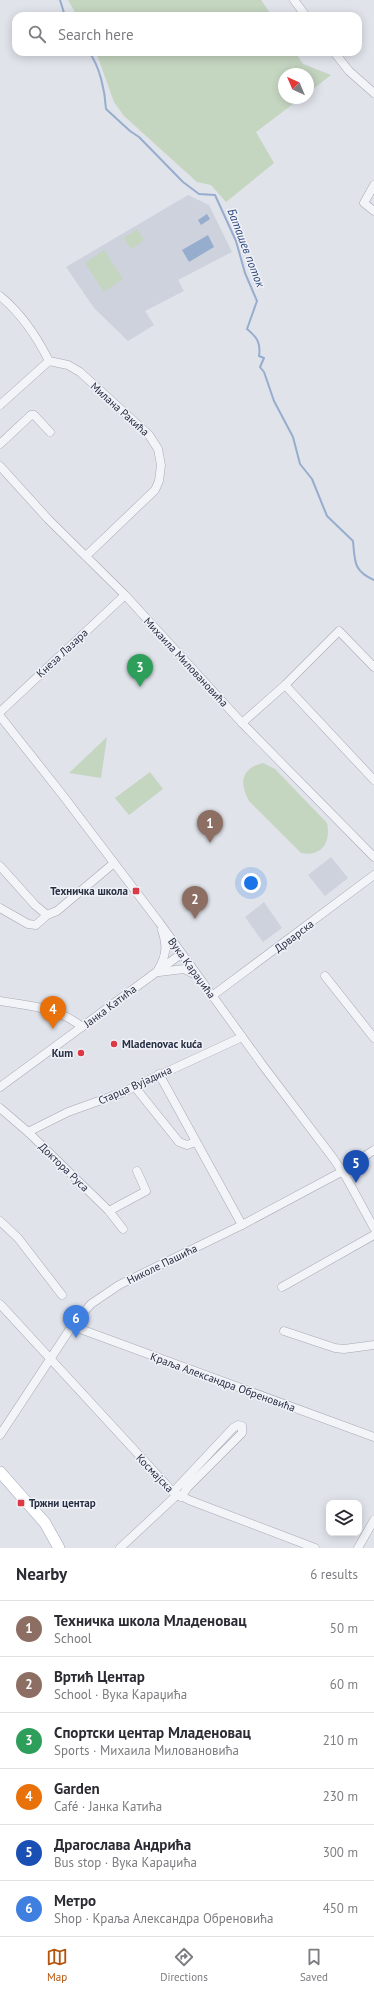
<!DOCTYPE html>
<meta charset="utf-8">
<style>
body{margin:0;font-family:"PT Sans",sans-serif;background:#f7f7f7;color:#2b2b33}
.controls{position:absolute;right:12px;bottom:12px;display:grid;overflow:hidden;border-radius:8px;box-shadow:0 2px 10px #0003}
.controls button{width:36px;height:36px;display:grid;place-items:center;padding:0;border:0;border-bottom:1px solid #e1e1e2;background:#fff;color:#2b2b33;font:20px sans-serif}
.compass{position:absolute;left:278px;top:68px;width:36px;height:36px;border-radius:50%;background:#fff;box-shadow:0 2px 10px #0003;rotate:316deg}
.you{position:absolute;left:251px;top:883px;width:14px;height:14px;margin:-10px;border:3px solid #fff;border-radius:50%;background:#1a73e8;box-shadow:0 0 0 6px #1a73e833}
.badge{display:grid;place-items:center;width:26px;height:26px;border-radius:50%;background:#b45309;color:#fff;font-size:13px;font-weight:700}
.pin{position:absolute;translate:-50% -33px;filter:drop-shadow(0 1px 2px #0008)}
.pin::after{content:'';position:absolute;top:21px;width:14px;height:12px;background:inherit;clip-path:polygon(0 0,100% 0,50% 100%)}
.list{margin:0;padding:0;list-style:none}
h2{display:flex;justify-content:space-between;align-items:center;height:52px;margin:0;padding:0 16px;font-size:17px}
h2 small{font-size:13px;font-weight:400;color:#7c7c81}
.list li{display:grid;grid-template-columns:26px 1fr auto;gap:12px;align-items:center;box-sizing:border-box;height:56px;padding:0 16px;border-top:1px solid #e1e1e2}
.list b{display:block;font-size:15px;white-space:nowrap}
.list p{margin:0;font-size:13px;white-space:nowrap;color:#7c7c81}
.list em{font-size:13px;font-style:normal;color:#7c7c81}
.icon{flex:none;width:22px;height:22px;fill:none;stroke:currentColor;stroke-width:2;stroke-linecap:round;stroke-linejoin:round}
.map{position:relative;flex:none;width:374px;height:1548px;overflow:hidden}
.search{position:absolute;background:#fff;box-shadow:0 2px 10px #0003;left:12px;right:12px;top:12px;height:44px;display:flex;align-items:center;gap:10px;box-sizing:border-box;padding:0 14px;border-radius:12px;color:#7c7c81;font-size:15px}
.sheet{height:388px;background:#fff}
nav{display:flex;justify-content:space-around;align-items:center;box-sizing:border-box;height:56px;border-top:1px solid #e1e1e2;background:#fff;font-size:11px;color:#7c7c81}
nav a{display:grid;justify-items:center;gap:2px}
nav .on{color:#b45309}
.map>svg:first-child{display:block}
.built{fill:#ced2dd}
.green{fill:#c4d5c0}
.water{fill:#97adce}
.lines{fill:none;stroke-linecap:round;stroke-linejoin:round}
.stream{stroke:#97adce;stroke-width:2}
.minor-casing{stroke:#a5a9b5;stroke-width:9}
.major-casing{stroke:#9ea6b7;stroke-width:12}
.minor{stroke:#f3f4f8;stroke-width:8}
.major{stroke:#fff;stroke-width:11}
.poi-dot{fill:#dc3944;stroke:#f0f2f8;stroke-width:1.5}
.labels{text-anchor:middle;stroke-width:3;stroke-linejoin:round;paint-order:stroke}
.street-label{font-size:11px;fill:#272f43;stroke:#f0f2f8}
.poi-label{font-size:11px;font-weight:bold;fill:#272f43;stroke:#f0f2f8;text-anchor:end}
.water-label{font-size:12px;font-style:italic;fill:#2d497c;stroke:#f0f2f8}
</style>
<div class="map">
<svg width="374" height="1548" viewBox="0 0 374 1548">
<rect width="100%" height="100%" fill="#e0e3ea"/>
<g class="built">
<polygon points="188,195 209,205 232,252 178,280 184,291 145,311 154,325 128,341 94,308 66,267"/>
<polygon points="331,857 348,878 325,896 308,875"/>
<polygon points="264,902 282,928 263,942 245,917"/>
</g>
<g class="green">
<polygon points="68,0 261,0 272,16 77,16"/>
<polygon points="96,52 295,52 303,64 331,75 308,93 308,74 284,74 284,98 301,98 256,132 274,163 226,202 211,185 197,182 124,116 114,102"/>
<polygon points="137,229 144,240 131,249 124,238"/>
<polygon points="104,250 123,279 104,292 85,263"/>
<polygon points="107,737 101,778 69,773"/>
<path d="M263 763 275 769 327 823C331 842 322 857 301 853L249 801C239 783 241 768 263 763Z"/>
<polygon points="150,772 163,789 129,815 115,798"/>
</g>
<g class="water">
<polygon points="207,214 210,219 201,225 198,220"/>
<polygon points="208,235 214,247 189,262 182,250"/>
</g>
<g class="lines">
<g class="stream">
<polyline points="60,0 65,16"/>
<path d="M89 52C100 67 105 91 106 109L130 131 139 137 183 182 199 194 215 195 236 241 245 273 257 301 247 329C257 337 261 343 259 356L264 358 260 367 264 372 274 401 293 437 300 464 312 479 327 516 353 541C355 561 353 571 374 580"/>
</g>
<g class="minor-casing">
<g id="minor">
<polyline points="294,0 306,16"/>
<polyline points="334,52 349,71 374,93"/>
<polyline points="374,185 364,203 374,211"/>
<path d="M0 296C21 313 37 337 49 361L68 365 80 372 149 435 158 449 161 465 159 481 155 490 86 556"/>
<polyline points="0,405 49,361"/>
<polyline points="0,444 31,415 34,415 50,432"/>
<polyline points="0,466 48,519 125,595 242,723 374,857"/>
<polyline points="285,685 374,780"/>
<polyline points="0,712 125,595"/>
<polyline points="0,716 61,793 159,922 264,1067 333,1158 346,1177 374,1228"/>
<polyline points="242,723 285,685 339,631 374,667"/>
<polyline points="0,866 35,905 47,915"/>
<polyline points="0,908 28,924 36,925 47,915 57,911 114,863"/>
<path d="M158 970C167 955 167 945 162 930"/>
<polyline points="159,972 184,969 196,975"/>
<polyline points="325,976 374,1038"/>
<polyline points="212,996 374,875"/>
<path d="M0 1001C29 1006 58 1007 82 1027"/>
<polyline points="159,1074 242,1225"/>
<polyline points="134,1086 179,1142 187,1145 196,1142"/>
<polyline points="0,1087 181,954"/>
<polyline points="0,1108 28,1132 109,1211 123,1229"/>
<polyline points="28,1132 68,1112 121,1093 242,1037"/>
<polyline points="109,1211 146,1191 137,1171"/>
<polyline points="0,1221 18,1238 62,1295"/>
<polyline points="282,1287 374,1235"/>
<polyline points="0,1304 173,1492 189,1500 315,1548"/>
<polyline points="72,1326 374,1437"/>
<polyline points="284,1331 335,1348 344,1349 374,1345"/>
<polyline points="0,1435 72,1326 91,1304 119,1285 242,1225 343,1171 374,1150"/>
<polyline points="173,1492 233,1428 238,1425 242,1426 242,1433 188,1487 181,1497"/>
<polyline points="120,1548 177,1495"/>
<polyline points="358,1548 374,1520"/>
</g>
</g>
<g class="major-casing">
<polyline id="major" points="0,1472 45,1523 59,1548"/>
</g>
<use href="#minor" class="minor"/>
<use href="#major" class="major"/>
</g>
<g class="poi-dot">
<rect x="132" y="887" width="8" height="8" rx="2"/>
<circle cx="114" cy="1044" r="4"/>
<circle cx="81" cy="1053" r="4"/>
<rect x="17" y="1499" width="8" height="8" rx="2"/>
</g>
<g class="labels">
<g class="street-label">
<text transform="translate(120 409) rotate(42)" y="4">Милана Ракића</text>
<text transform="translate(62 653) rotate(-43)" y="4">Кнеза Лазара</text>
<text transform="translate(186 662) rotate(47)" y="4">Михаила Миловановића</text>
<text transform="translate(294 936) rotate(-37)" y="4">Дрварска</text>
<text transform="translate(192 968) rotate(54)" y="4">Вука Караџића</text>
<text transform="translate(110 1006) rotate(-37)" y="4">Јанка Катића</text>
<text transform="translate(135 1085) rotate(-24)" y="4">Старца Вујадина</text>
<text transform="translate(64 1167) rotate(44)" y="4">Доктора Руса</text>
<text transform="translate(162 1264) rotate(-26)" y="4">Николе Пашића</text>
<text transform="translate(223 1382) rotate(20)" y="4">Краља Александра Обреновића</text>
<text transform="translate(155 1473) rotate(46)" y="4">Космајска</text>
</g>
<g class="poi-label">
<text x="128" y="895">Техничка школа</text>
<text x="122" y="1048" text-anchor="start">Mladenovac kuća</text>
<text x="73" y="1057">Kum</text>
<text x="29" y="1507" text-anchor="start">Тржни центар</text>
</g>
<g class="water-label">
<text transform="translate(246 248) rotate(69)" y="4">Баташев поток</text>
</g>
</g>
</svg>
<div class="controls">
<button><svg class="icon" aria-label="layers" viewBox="0 0 24 24"><path d="M12 4l9 5-9 5-9-5zM3 14l9 5 9-5"/></svg></button>
</div>
<svg class="compass" viewBox="-18 -18 36 36"><path d="M0-13l5 13h-10z" fill="#e53935"/><path d="M0 13l5-13h-10z" fill="#7c7c81"/></svg>
<div class="you"></div>
<div class="pin badge" style="left:210px;top:843px;background:#8d6e63">1</div>
<div class="pin badge" style="left:195px;top:919px;background:#8d6e63">2</div>
<div class="pin badge" style="left:140px;top:687px;background:#2e9e5b">3</div>
<div class="pin badge" style="left:53px;top:1029px;background:#e8710a">4</div>
<div class="pin badge" style="left:356px;top:1183px;background:#1a4fb4">5</div>
<div class="pin badge" style="left:76px;top:1338px;background:#3f7fe0">6</div>
<div class="search"><svg class="icon" aria-label="search" viewBox="0 0 24 24"><circle cx="10" cy="10" r="6"/><path d="M15 15l6 6"/></svg>Search here</div>
</div>
<section class="sheet">
<h2>Nearby<small>6 results</small></h2>
<ul class="list">
<li><span class="badge" style="background:#8d6e63">1</span><div><b>Техничка школа Младеновац</b><p>School</p></div><em>50 m</em></li>
<li><span class="badge" style="background:#8d6e63">2</span><div><b>Вртић Центар</b><p>School · Вука Караџића</p></div><em>60 m</em></li>
<li><span class="badge" style="background:#2e9e5b">3</span><div><b>Спортски центар Младеновац</b><p>Sports · Михаила Миловановића</p></div><em>210 m</em></li>
<li><span class="badge" style="background:#e8710a">4</span><div><b>Garden</b><p>Café · Јанка Катића</p></div><em>230 m</em></li>
<li><span class="badge" style="background:#1a4fb4">5</span><div><b>Драгослава Андрића</b><p>Bus stop · Вука Караџића</p></div><em>300 m</em></li>
<li><span class="badge" style="background:#3f7fe0">6</span><div><b>Метро</b><p>Shop · Краља Александра Обреновића</p></div><em>450 m</em></li>
</ul>
</section>
<nav>
<a class="on"><svg class="icon" aria-label="map" viewBox="0 0 24 24"><path d="M3 6l6-2 6 2 6-2v14l-6 2-6-2-6 2zM9 4v14M15 6v14"/></svg>Map</a>
<a><svg class="icon" aria-label="directions" viewBox="0 0 24 24"><path d="M12 3l9 9-9 9-9-9zM9 14v-3h6M13 9l2 2-2 2"/></svg>Directions</a>
<a><svg class="icon" aria-label="saved" viewBox="0 0 24 24"><path d="M7 4h10v16l-5-4-5 4z"/></svg>Saved</a>
</nav>
